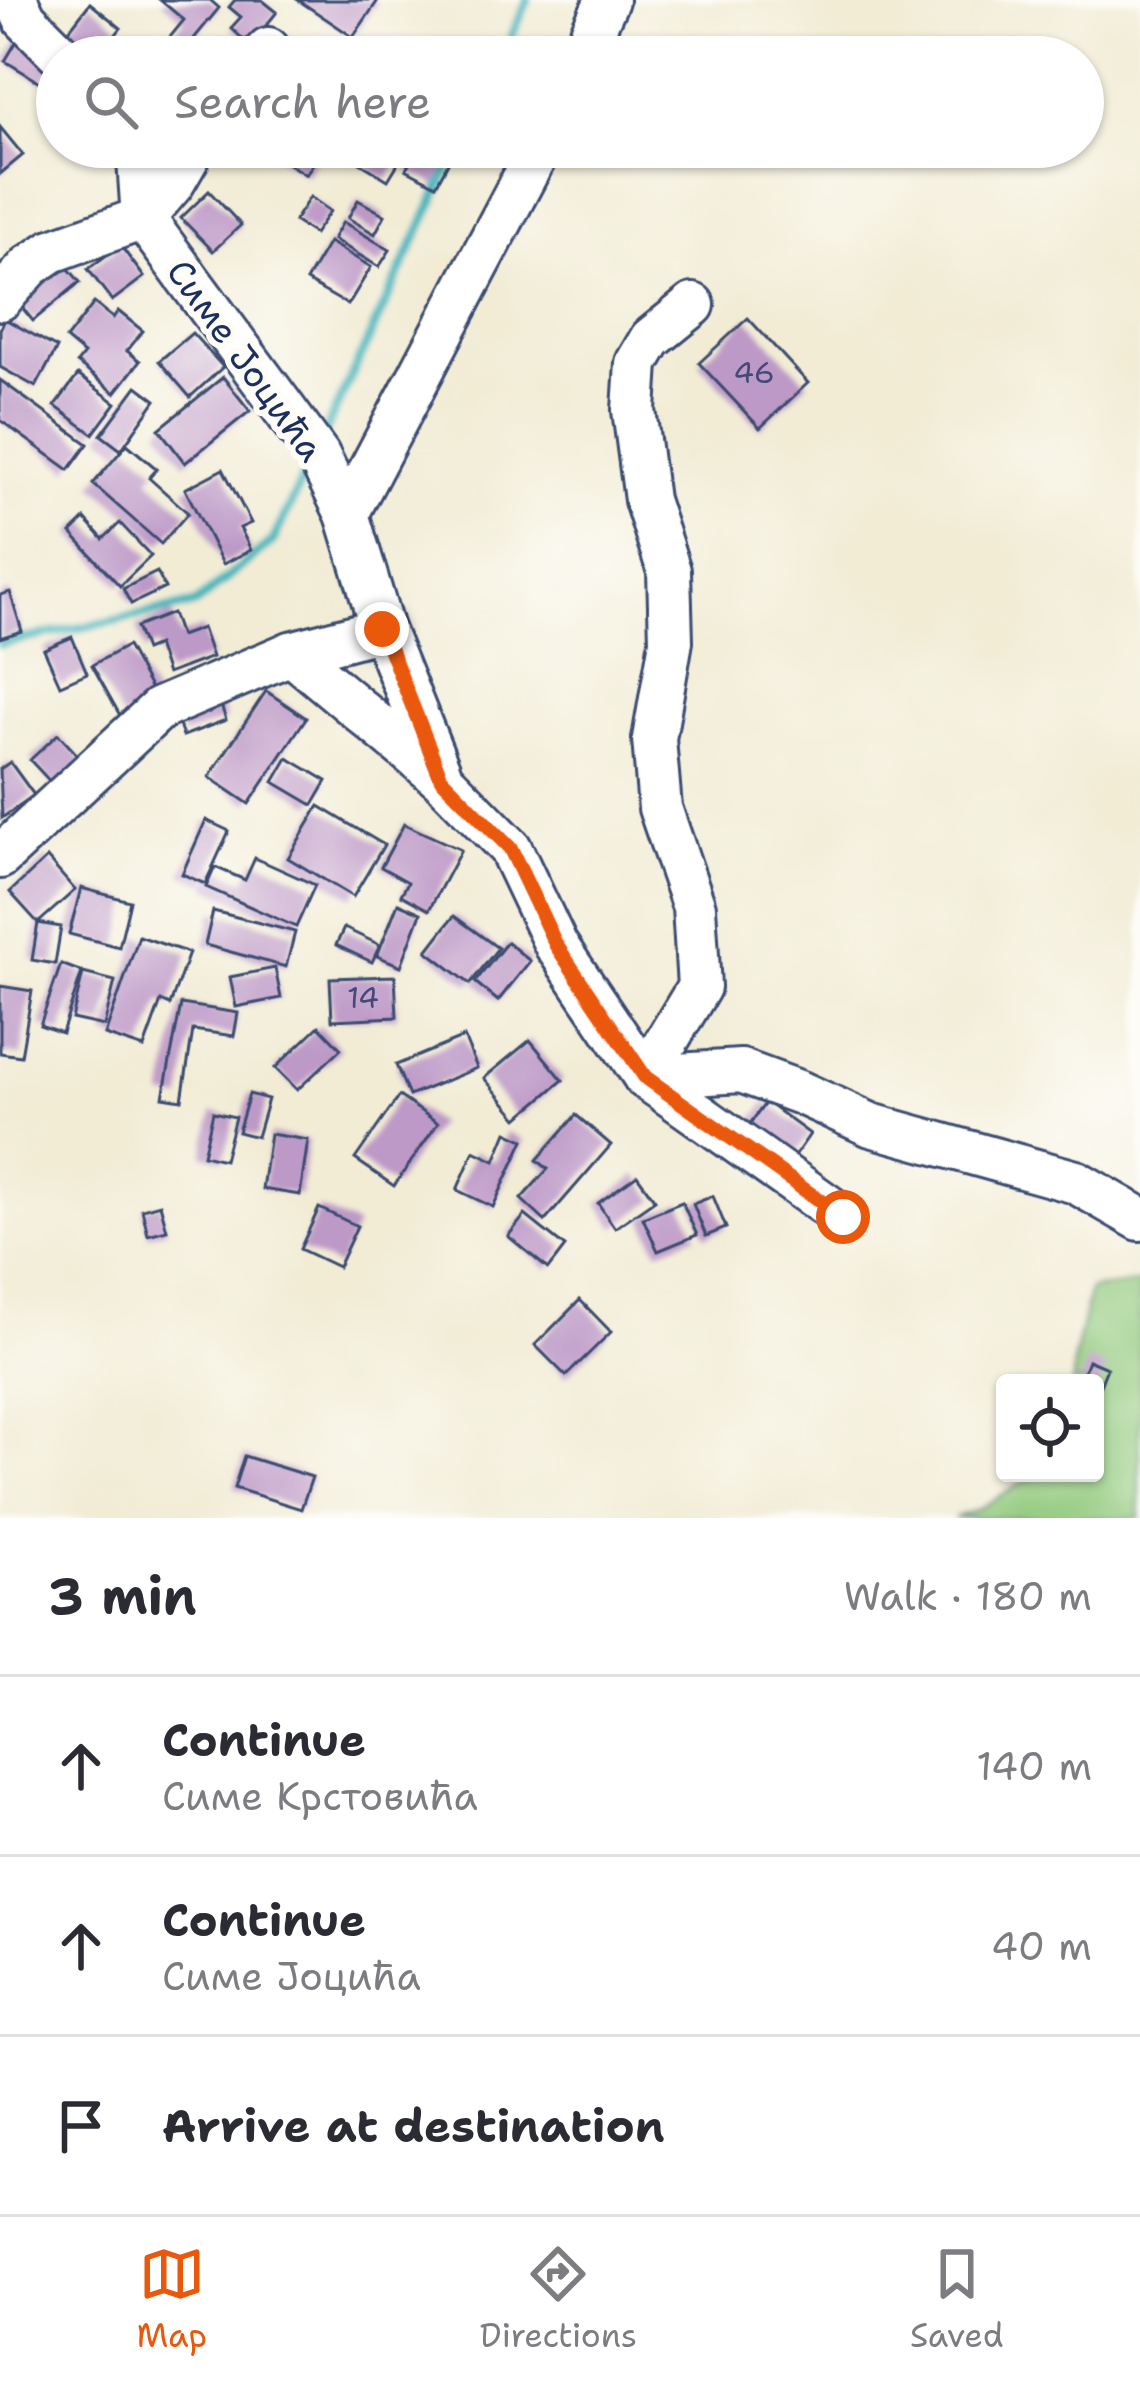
<!DOCTYPE html>
<meta charset="utf-8">
<style>
body{margin:0;font-family:"Shantell Sans",sans-serif;background:#f7f7f7;color:#2b2b33}
.controls{position:absolute;right:36px;bottom:36px;display:grid;overflow:hidden;border-radius:12px;box-shadow:0 3px 9px #0004}
.controls button{width:108px;height:108px;display:grid;place-items:center;padding:0;border:0;border-bottom:3px solid #e1e1e2;background:#fff;color:#2b2b33;font:60px sans-serif}
.stop{position:absolute;width:36px;height:36px;margin:-27px;border:9px solid #ea580c;border-radius:50%;background:#fff}
.stop.end{background:#ea580c;border-color:#fff;box-shadow:0 3px 12px #0008}
.list{margin:0;padding:0;list-style:none}
h2{display:flex;justify-content:space-between;align-items:center;height:156px;margin:0;padding:0 48px;font-size:51px}
h2 small{font-size:39px;font-weight:400;color:#7c7c81}
.list li{display:grid;grid-template-columns:78px 1fr auto;gap:36px;align-items:center;box-sizing:border-box;height:180px;padding:0 48px;border-top:3px solid #e1e1e2}
.list b{display:block;font-size:45px;white-space:nowrap}
.list p{margin:0;font-size:39px;white-space:nowrap;color:#7c7c81}
.list em{font-size:39px;font-style:normal;color:#7c7c81}
.icon{flex:none;width:66px;height:66px;fill:none;stroke:currentColor;stroke-width:2;stroke-linecap:round;stroke-linejoin:round}
.map{position:relative;flex:none;width:1140px;height:1518px;overflow:hidden}
.search{position:absolute;background:#fff;box-shadow:0 3px 9px #0004;left:36px;right:36px;top:36px;height:132px;display:flex;align-items:center;gap:30px;box-sizing:border-box;padding:0 42px;border-radius:66px;color:#7c7c81;font-size:45px}
.sheet{height:696px;background:#fff}
nav{display:flex;justify-content:space-around;align-items:center;box-sizing:border-box;height:168px;border-top:3px solid #e1e1e2;background:#fff;font-size:33px;color:#7c7c81}
nav a{display:grid;justify-items:center;gap:6px}
nav .on{color:#ea580c}
.map>svg:first-child{display:block}
.green{fill:#90c97c;stroke:#567c6d;stroke-width:3}
.lines{fill:none;stroke-linecap:round;stroke-linejoin:round}
.stream{stroke:#46b6bd;stroke-width:9}
.building{fill:#bd99c7}
.minor-casing{stroke:#3b4b70;stroke-width:48}
.minor{stroke:#fff;stroke-width:42}
.route{stroke:#ea580c;stroke-width:15}
.labels{text-anchor:middle;stroke-width:12;stroke-linejoin:round;paint-order:stroke}
.number-label{font-size:30px;fill:#444a78}
.street-label{font-size:36px;fill:#1b2f5e;stroke:#fdfcf7}
</style>
<div class="map">
<svg width="1140" height="1518" viewBox="0 0 1140 1518">
<rect width="100%" height="100%" fill="#fdfcf7"/>
<filter id="ink" filterUnits="userSpaceOnUse"><feTurbulence type="fractalNoise" baseFrequency=".00833" numOctaves="2"/><feDisplacementMap in="SourceGraphic" scale="24" xChannelSelector="R" yChannelSelector="G"/><feConvolveMatrix kernelMatrix="1 2 1 2 8 2 1 2 1" color-interpolation-filters="sRGB"/></filter>
<filter id="wash" filterUnits="userSpaceOnUse"><feTurbulence type="fractalNoise" baseFrequency=".004" numOctaves="4" result="noise"/><feDisplacementMap in="SourceGraphic" scale="48" xChannelSelector="R" yChannelSelector="G"/><feGaussianBlur stdDeviation="2.7" result="paint"/><feColorMatrix in="noise" values="0 0 0 0 0 0 0 0 0 0 0 0 0 0 0 0 0 1.4 0 .05"/><feComposite in="paint" operator="in"/></filter>
<g filter="url(#wash)">
<rect width="100%" height="100%" fill="#f2ecd5"/>
<polygon class="green" points="1140,1283 1140,1518 954,1518 977,1510 1039,1473 1095,1473 1095,1383 1073,1383 1074,1359 1090,1289"/>
<g class="lines">
<g class="stream">
<polyline points="502,57 528,0"/>
<polyline points="324,434 459,147"/>
<polyline points="0,644 195,604 273,541 309,465"/>
</g>
</g>
<g id="blocks">
<g class="building">
<polygon points="160,0 210,0 219,8 179,57 171,57 161,48 184,20"/>
<polygon points="235,0 262,0 277,12 260,33 257,52 231,28 241,17 229,7"/>
<polygon points="298,0 374,0 377,2 353,37"/>
<polygon points="90,3 121,28 98,57 85,57 62,39"/>
<polygon points="21,34 57,56 41,83 5,61"/>
<polygon points="0,127 23,155 0,174"/>
<polygon points="262,147 323,147 306,175"/>
<polygon points="334,147 408,147 388,180"/>
<polygon points="417,147 456,148 436,185 406,169"/>
<polygon points="209,191 241,225 213,251 181,218"/>
<polygon points="310,197 330,211 314,234 294,221"/>
<polygon points="358,200 385,215 375,234 348,218"/>
<polygon points="343,222 390,250 379,267 333,239"/>
<polygon points="329,242 371,267 348,305 306,281"/>
<polygon points="120,245 144,277 112,301 88,269"/>
<polygon points="57,255 80,282 33,321 11,294"/>
<polygon points="94,303 113,318 118,311 143,331 127,351 140,361 115,393 77,363 84,354 66,339"/>
<polygon points="748,318 808,383 760,428 699,363"/>
<polygon points="5,319 57,348 36,387 0,367 0,329"/>
<polygon points="192,333 223,367 190,397 159,361"/>
<polygon points="78,375 116,403 93,434 55,406"/>
<polygon points="223,377 250,411 185,463 159,429"/>
<polygon points="0,380 88,444 69,470 0,420"/>
<polygon points="137,386 156,400 121,450 101,435"/>
<polygon points="127,444 157,469 149,478 188,513 161,544 93,484"/>
<polygon points="223,469 251,523 240,528 251,550 223,564 185,489"/>
<polygon points="85,519 103,539 120,523 151,556 120,586 71,533"/>
<polygon points="157,572 165,588 131,604 123,589"/>
<polygon points="10,592 22,631 0,638 0,595"/>
<polygon points="172,613 180,636 202,628 212,657 167,674 157,645 145,650 136,627"/>
<polygon points="72,637 87,673 60,685 44,649"/>
<polygon points="127,646 157,700 122,719 92,665"/>
<polygon points="266,691 306,718 249,804 209,777"/>
<polygon points="217,693 226,720 183,736 173,709"/>
<polygon points="58,734 84,762 56,788 30,760"/>
<polygon points="288,758 327,781 313,805 274,782"/>
<polygon points="10,762 34,795 2,818 0,769"/>
<polygon points="319,806 384,845 353,897 288,858"/>
<polygon points="206,820 229,831 205,884 182,874"/>
<polygon points="404,824 461,850 429,910 401,895 408,882 381,867"/>
<polygon points="47,858 75,890 38,923 10,892"/>
<polygon points="255,858 315,885 296,927 206,887 215,867 245,880"/>
<polygon points="81,888 130,901 119,947 69,934"/>
<polygon points="398,903 421,913 401,966 377,956"/>
<polygon points="213,911 295,932 286,967 205,945"/>
<polygon points="454,916 498,948 470,984 427,951"/>
<polygon points="38,923 61,927 55,964 32,960"/>
<polygon points="344,928 380,945 372,962 336,945"/>
<polygon points="139,936 189,953 170,1005 161,1001 144,1048 105,1035"/>
<polygon points="507,942 530,961 498,1001 475,982"/>
<polygon points="61,964 82,972 62,1033 40,1025"/>
<polygon points="275,968 281,998 236,1007 230,977"/>
<polygon points="83,973 115,981 104,1026 72,1019"/>
<polygon points="395,976 397,1017 332,1020 330,978"/>
<polygon points="0,986 32,991 21,1056 0,1053"/>
<polygon points="181,1004 238,1013 234,1036 193,1030 182,1100 163,1097"/>
<polygon points="319,1026 341,1049 297,1090 275,1068"/>
<polygon points="464,1037 477,1068 409,1096 396,1065"/>
<polygon points="530,1040 563,1080 518,1118 484,1078"/>
<polygon points="249,1094 268,1099 257,1137 238,1132"/>
<polygon points="399,1096 438,1123 394,1186 355,1159"/>
<polygon points="766,1102 810,1134 789,1164 744,1132"/>
<polygon points="213,1112 235,1117 224,1160 203,1155"/>
<polygon points="576,1115 611,1145 545,1221 521,1199 548,1169 537,1160"/>
<polygon points="507,1132 524,1140 493,1207 457,1190 474,1151 495,1161"/>
<polygon points="270,1134 308,1140 300,1195 262,1189"/>
<polygon points="637,1175 655,1200 615,1228 598,1203"/>
<polygon points="713,1196 726,1228 706,1236 693,1204"/>
<polygon points="682,1202 697,1235 658,1251 643,1218"/>
<polygon points="160,1204 167,1230 148,1235 142,1209"/>
<polygon points="319,1208 357,1226 338,1267 300,1249"/>
<polygon points="525,1215 565,1247 548,1269 508,1236"/>
<polygon points="580,1300 611,1332 566,1376 535,1345"/>
<polygon points="1088,1360 1107,1368 1099,1388 1095,1383 1080,1381"/>
<polygon points="244,1456 312,1477 301,1509 234,1488"/>
</g>
</g>
</g>
<g filter="url(#ink)">
<use href="#blocks" fill-opacity="0" stroke="#3b4b70" stroke-width="3"/>
<g class="lines">
<g class="minor-casing">
<g id="minor">
<polyline points="16,0 25,19 63,57"/>
<polyline points="261,57 268,49"/>
<polyline points="581,57 607,0"/>
<polyline points="133,147 139,160 143,218 318,455 347,514 382,629 439,771"/>
<polyline points="0,299 30,266 52,251 143,218 173,183 194,147"/>
<polyline points="347,514 540,147"/>
<polyline points="291,653 441,778 510,848 556,945 645,1077 843,1217"/>
<polyline points="0,857 159,709 291,653 382,629"/>
<polyline points="645,1077 699,987 694,907 660,808 654,739 671,641 669,571 646,500 634,410 637,363 651,339 693,305"/>
<polyline points="645,1077 741,1071 801,1093 871,1125 1076,1182 1140,1219"/>
</g>
</g>
<use href="#minor" class="minor"/>
</g>
</g>
<g class="lines" filter="url(#ink)">
<polyline class="route" points="382,629 441,778 510,848 556,945 645,1077 843,1217"/>
</g>
<g class="labels">
<g class="number-label">
<text x="754" y="383">46</text>
<text x="363" y="1008">14</text>
</g>
<g class="street-label">
<text transform="translate(246 360) rotate(54)" y="13">Симе Јоцића</text>
</g>
</g>
</svg>
<div class="controls">
<button><svg class="icon" aria-label="locate" viewBox="0 0 24 24"><circle cx="12" cy="12" r="6"/><path d="M12 2v4M12 18v4M2 12h4M18 12h4"/></svg></button>
</div>
<div class="stop" style="left:843px;top:1217px"></div>
<div class="stop end" style="left:382px;top:629px"></div>
<div class="search"><svg class="icon" aria-label="search" viewBox="0 0 24 24"><circle cx="10" cy="10" r="6"/><path d="M15 15l6 6"/></svg>Search here</div>
</div>
<section class="sheet">
<h2>3 min<small>Walk · 180 m</small></h2>
<ul class="list">
<li><svg class="icon" aria-label="ahead" viewBox="0 0 24 24"><path d="M12 20V5M6 11l6-6 6 6"/></svg><div><b>Continue</b><p>Симе Крстовића</p></div><em>140 m</em></li>
<li><svg class="icon" aria-label="ahead" viewBox="0 0 24 24"><path d="M12 20V5M6 11l6-6 6 6"/></svg><div><b>Continue</b><p>Симе Јоцића</p></div><em>40 m</em></li>
<li><svg class="icon" aria-label="arrive" viewBox="0 0 24 24"><path d="M6 21V4h12l-3 4 3 4H6"/></svg><div><b>Arrive at destination</b></div></li>
</ul>
</section>
<nav>
<a class="on"><svg class="icon" aria-label="map" viewBox="0 0 24 24"><path d="M3 6l6-2 6 2 6-2v14l-6 2-6-2-6 2zM9 4v14M15 6v14"/></svg>Map</a>
<a><svg class="icon" aria-label="directions" viewBox="0 0 24 24"><path d="M12 3l9 9-9 9-9-9zM9 14v-3h6M13 9l2 2-2 2"/></svg>Directions</a>
<a><svg class="icon" aria-label="saved" viewBox="0 0 24 24"><path d="M7 4h10v16l-5-4-5 4z"/></svg>Saved</a>
</nav>
